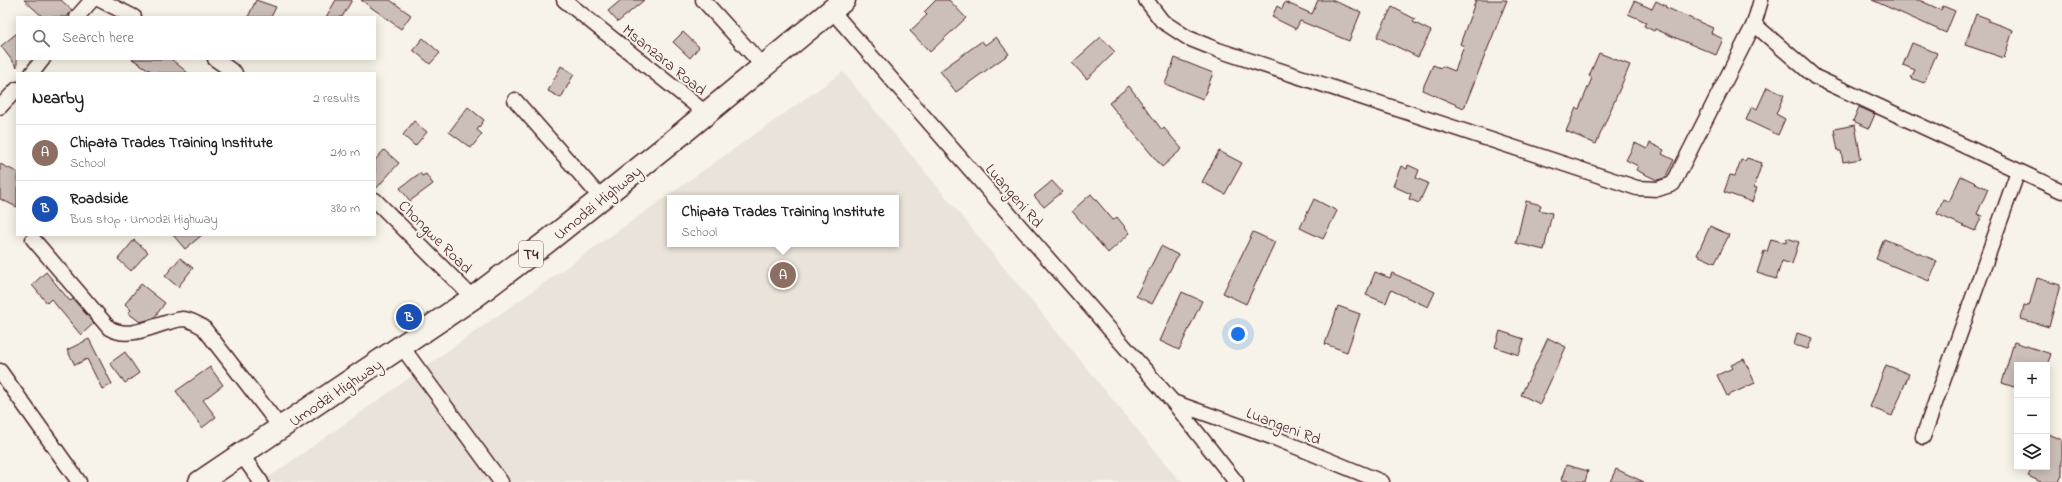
<!DOCTYPE html>
<meta charset="utf-8">
<style>
body{margin:0;font-family:"Indie Flower",sans-serif;background:#f2f2f2;color:#222}
.controls{position:absolute;right:12px;bottom:12px;display:grid;overflow:hidden;border-radius:0px;box-shadow:0 2px 10px #0003}
.controls button{width:36px;height:36px;display:grid;place-items:center;padding:0;border:0;border-bottom:1px solid #e0e0e0;background:#fff;color:#222;font:20px sans-serif}
.you{position:absolute;left:1238px;top:334px;width:14px;height:14px;margin:-10px;border:3px solid #fff;border-radius:50%;background:#1a73e8;box-shadow:0 0 0 6px #1a73e833}
.badge{display:grid;place-items:center;width:26px;height:26px;border-radius:50%;background:#d1495b;color:#fff;font-size:13px;font-weight:700}
.pin{position:absolute;translate:-50% -50%;border:2px solid #fff;box-shadow:0 1px 4px #0006}
.popup{position:absolute;left:667px;top:195px;width:232px;height:52px;box-sizing:border-box;display:grid;place-content:center;border-radius:0px;background:#fff;filter:drop-shadow(0 1px 3px #0005);font-size:13px;white-space:nowrap;color:#767676}
.popup b{font-size:15px;color:#222}
.popup::after{content:'';position:absolute;left:50%;top:100%;margin-left:-8px;border:8px solid transparent;border-top-color:#fff}
.list{margin:0;padding:0;list-style:none}
h2{display:flex;justify-content:space-between;align-items:center;height:52px;margin:0;padding:0 16px;font-size:17px}
h2 small{font-size:13px;font-weight:400;color:#767676}
.list li{display:grid;grid-template-columns:26px 1fr auto;gap:12px;align-items:center;box-sizing:border-box;height:56px;padding:0 16px;border-top:1px solid #e0e0e0}
.list b{display:block;font-size:15px;white-space:nowrap}
.list p{margin:0;font-size:13px;white-space:nowrap;color:#767676}
.list em{font-size:13px;font-style:normal;color:#767676}
.icon{flex:none;width:22px;height:22px;fill:none;stroke:currentColor;stroke-width:2;stroke-linecap:round;stroke-linejoin:round}
.map{position:relative;flex:none;width:2062px;height:482px;overflow:hidden}
.search{position:absolute;background:#fff;box-shadow:0 2px 10px #0003;left:16px;top:16px;width:360px;height:44px;display:flex;align-items:center;gap:10px;box-sizing:border-box;padding:0 14px;border-radius:0px;color:#767676;font-size:15px}
.panel{position:absolute;background:#fff;box-shadow:0 2px 10px #0003;left:16px;top:72px;width:360px;height:164px;border-radius:0px}
.map>svg:first-child{display:block}
.built{fill:#eae3da;fill-rule:evenodd}
.building{fill:#ccbfb9;stroke:#4a1f2b}
.lines{fill:none;stroke-linecap:round;stroke-linejoin:round}
.minor-casing{stroke:#4a1f2b;stroke-width:17}
.trunk-casing{stroke:#4a1f2b;stroke-width:25}
.minor{stroke:#f7f3e8;stroke-width:14}
.trunk{stroke:#f7f3e8;stroke-width:22}
.labels{text-anchor:middle;stroke-width:4;stroke-linejoin:round;paint-order:stroke}
.shield{fill:#f7f3e8;stroke:#7e5f64;stroke-width:1}
.shield-label{font-size:15px;font-weight:bold;fill:#4a1f2b}
.street-label{font-size:16px;fill:#4a1f2b;stroke:#f7f3e8}
</style>
<div class="map">
<svg width="2062" height="482" viewBox="0 0 2062 482">
<rect width="100%" height="100%" fill="#f7f3e8"/>
<filter id="ink" filterUnits="userSpaceOnUse"><feTurbulence type="fractalNoise" baseFrequency=".025" numOctaves="2"/><feDisplacementMap in="SourceGraphic" scale="8" xChannelSelector="R" yChannelSelector="G"/><feConvolveMatrix kernelMatrix="1 2 1 2 8 2 1 2 1" color-interpolation-filters="sRGB"/></filter>
<g filter="url(#ink)">
<path class="built" d="M843 72 1178 479 1185 482H262ZM670 198H896V244H670Z"/>
<g class="building">
<polygon points="24,0 61,0 72,10 67,17 43,17"/>
<polygon points="256,0 276,7 271,17 248,17"/>
<polygon points="336,0 352,0 342,17 326,17"/>
<polygon points="361,0 390,0 411,15 401,29"/>
<polygon points="621,0 644,0 618,22 608,11"/>
<polygon points="936,0 949,0 966,18 930,52 910,31 927,15 924,12"/>
<polygon points="1318,0 1331,0 1361,12 1349,41 1300,21 1296,29 1272,17 1277,6 1282,9 1285,2 1312,14"/>
<polygon points="1476,0 1507,0 1464,108 1422,90 1433,65 1441,68 1442,66 1455,71 1464,46 1460,44"/>
<polygon points="1872,0 1919,0 1941,10 1943,6 1955,11 1946,33"/>
<polygon points="1634,1 1652,9 1656,1 1666,6 1665,7 1713,28 1711,33 1723,39 1716,55 1655,29 1654,31 1644,26 1646,22 1628,14"/>
<polygon points="1392,7 1415,19 1413,22 1431,31 1418,57 1377,37"/>
<polygon points="1976,14 1989,19 1988,21 2013,30 2004,58 1965,45"/>
<polygon points="683,32 699,47 690,58 673,42"/>
<polygon points="17,33 17,67 1,46"/>
<polygon points="996,37 1009,54 956,92 940,71 982,41 985,45"/>
<polygon points="1101,37 1115,52 1087,79 1072,63"/>
<polygon points="423,38 440,53 430,64 413,50"/>
<polygon points="1912,43 1937,53 1924,83 1911,78 1915,70 1903,65"/>
<polygon points="1599,53 1630,65 1596,144 1566,131 1576,108 1579,109 1592,78 1589,76"/>
<polygon points="1175,58 1213,73 1203,99 1165,84"/>
<polygon points="132,59 171,59 188,73 154,73"/>
<polygon points="561,66 574,74 561,98 548,91"/>
<polygon points="1129,86 1162,130 1164,128 1182,149 1162,167 1109,103"/>
<polygon points="1767,87 1784,95 1776,114 1785,119 1778,135 1746,120 1752,106 1757,109"/>
<polygon points="468,107 484,120 477,130 482,134 471,148 449,132"/>
<polygon points="1859,107 1875,114 1869,128 1853,121"/>
<polygon points="414,121 427,132 415,146 403,135"/>
<polygon points="1855,125 1861,159 1843,162 1841,151 1838,151 1834,129"/>
<polygon points="1635,143 1647,149 1650,143 1664,150 1662,154 1674,160 1665,178 1657,180 1636,170 1638,166 1626,160"/>
<polygon points="384,150 399,163 375,190 375,160"/>
<polygon points="1219,151 1242,163 1225,194 1202,182"/>
<polygon points="1747,158 1762,163 1754,187 1757,188 1752,202 1724,192 1730,175 1735,176 1741,160 1745,161"/>
<polygon points="0,164 17,172 17,207 0,199"/>
<polygon points="1408,165 1419,170 1416,178 1428,183 1419,203 1409,199 1411,194 1393,186 1401,166 1407,169"/>
<polygon points="420,173 422,176 426,174 433,184 410,201 400,188"/>
<polygon points="1961,176 1988,189 1977,214 1982,216 1975,231 1937,214 1943,199 1949,202"/>
<polygon points="1052,181 1062,192 1044,207 1034,196"/>
<polygon points="1091,194 1113,220 1117,217 1130,233 1108,253 1072,211"/>
<polygon points="1314,199 1337,211 1323,239 1300,228"/>
<polygon points="1526,201 1541,205 1539,210 1552,213 1544,250 1516,243"/>
<polygon points="1710,226 1729,235 1715,263 1697,255"/>
<polygon points="1253,232 1275,242 1246,304 1223,293"/>
<polygon points="173,235 202,235 185,249"/>
<polygon points="1787,238 1799,242 1792,264 1782,261 1776,279 1757,273 1764,251 1767,252 1771,239 1786,243"/>
<polygon points="1884,239 1937,261 1929,281 1876,259"/>
<polygon points="134,240 148,252 131,271 118,259"/>
<polygon points="1161,246 1178,255 1152,304 1136,296"/>
<polygon points="180,258 193,268 178,287 165,276"/>
<polygon points="46,272 70,301 73,299 94,323 81,335 51,299 47,303 32,285"/>
<polygon points="1375,272 1390,278 1392,273 1435,292 1428,307 1391,290 1386,303 1366,295"/>
<polygon points="2037,278 2060,285 2049,327 2021,319 2024,305 2029,306"/>
<polygon points="141,284 165,303 154,318 140,322 128,313 131,310 125,304"/>
<polygon points="1182,292 1202,301 1179,350 1160,341"/>
<polygon points="1338,306 1360,314 1347,352 1325,344"/>
<polygon points="1500,331 1524,339 1519,355 1495,347"/>
<polygon points="1797,333 1812,338 1808,349 1794,345"/>
<polygon points="1548,338 1566,347 1540,404 1521,395"/>
<polygon points="89,339 112,384 102,389 87,359 75,365 67,350"/>
<polygon points="2014,342 2051,354 2047,365 2017,365 2017,388 2002,383"/>
<polygon points="125,352 139,373 125,383 110,363"/>
<polygon points="1744,359 1755,383 1727,396 1717,375 1733,368 1731,365"/>
<polygon points="1886,365 1909,374 1892,416 1870,407"/>
<polygon points="210,367 223,385 203,400 216,417 202,428 176,391"/>
<polygon points="2047,433 2062,440 2062,475 2059,482 2041,482 2028,476 2033,467 2047,467"/>
<polygon points="1566,465 1588,471 1585,482 1561,480"/>
<polygon points="1616,469 1644,482 1610,482"/>
</g>
<g class="lines">
<g class="minor-casing">
<g id="minor">
<polyline points="100,0 134,17"/>
<polyline points="564,0 707,114"/>
<polyline points="703,0 763,66"/>
<polyline points="1146,0 1162,21 1188,38 1218,50 1637,188 1658,189 1673,184 1754,24"/>
<polyline points="1761,0 1754,24 1815,77 2062,191"/>
<polyline points="832,11 1173,402 1236,482"/>
<polyline points="77,17 92,0"/>
<polyline points="215,59 235,73"/>
<polyline points="32,73 43,59"/>
<polyline points="515,100 601,198"/>
<polyline points="0,107 17,89"/>
<polyline points="375,200 473,298"/>
<path d="M33 239 109 328C132 342 159 321 183 319 190 319 197 324 203 327L281 428"/>
<polyline points="402,347 501,482"/>
<polyline points="0,371 79,482"/>
<polyline points="1173,402 1277,439 1382,482"/>
<polyline points="1923,437 2018,171"/>
<polyline points="241,454 261,482"/>
</g>
</g>
<g class="trunk-casing">
<polyline id="trunk" points="200,482 473,298 548,241 668,145 844,0"/>
</g>
<use href="#minor" class="minor"/>
<use href="#trunk" class="trunk"/>
</g>
</g>
<g class="labels">
<rect class="shield" x="519" y="241" width="24" height="26" rx="3"/>
<g class="shield-label">
<text x="531" y="259">T4</text>
</g>
<g class="street-label">
<text transform="translate(665 59) rotate(39)" y="6">Msanzara Road</text>
<text transform="translate(1015 195) rotate(49)" y="6">Luangeni Rd</text>
<text transform="translate(597 202) rotate(-39)" y="6">Umodzi Highway</text>
<text transform="translate(436 236) rotate(45)" y="6">Chongwe Road</text>
<text transform="translate(335 392) rotate(-34)" y="6">Umodzi Highway</text>
<text transform="translate(1284 425) rotate(21)" y="6">Luangeni Rd</text>
</g>
</g>
</svg>
<div class="controls">
<button>+</button>
<button>−</button>
<button><svg class="icon" aria-label="layers" viewBox="0 0 24 24"><path d="M12 4l9 5-9 5-9-5zM3 14l9 5 9-5"/></svg></button>
</div>
<div class="you"></div>
<div class="pin badge" style="left:783px;top:275px;background:#8d6e63">A</div>
<div class="popup"><b>Chipata Trades Training Institute</b>School</div>
<div class="pin badge" style="left:409px;top:317px;background:#1a4fb4">B</div>
<div class="search"><svg class="icon" aria-label="search" viewBox="0 0 24 24"><circle cx="10" cy="10" r="6"/><path d="M15 15l6 6"/></svg>Search here</div>
<section class="panel">
<h2>Nearby<small>2 results</small></h2>
<ul class="list">
<li><span class="badge" style="background:#8d6e63">A</span><div><b>Chipata Trades Training Institute</b><p>School</p></div><em>210 m</em></li>
<li><span class="badge" style="background:#1a4fb4">B</span><div><b>Roadside</b><p>Bus stop · Umodzi Highway</p></div><em>380 m</em></li>
</ul>
</section>
</div>
